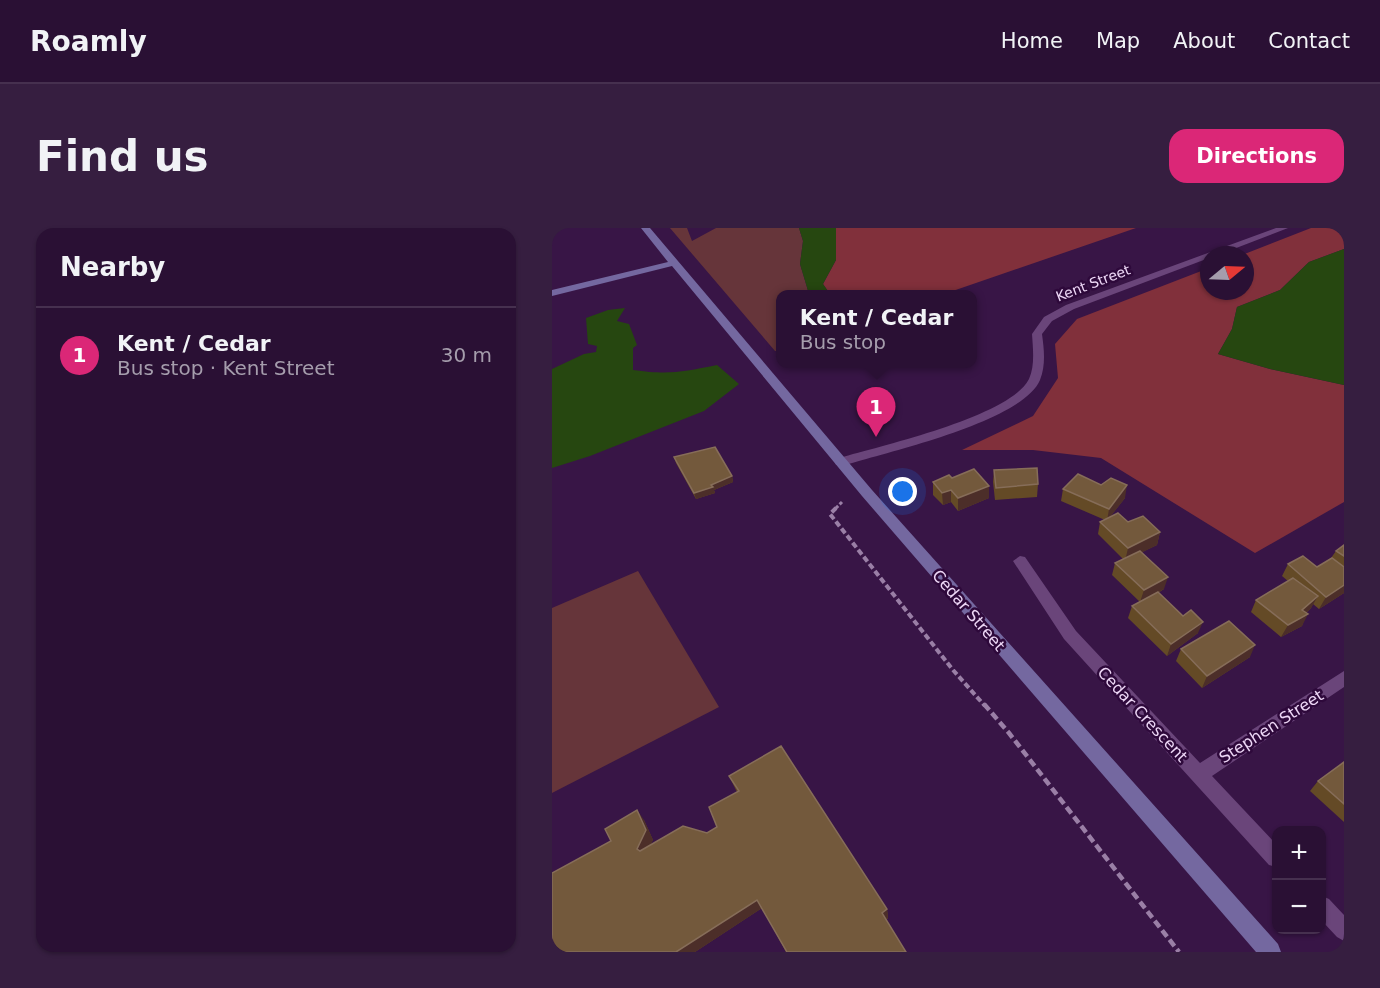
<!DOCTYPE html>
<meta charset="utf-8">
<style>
body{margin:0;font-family:"DejaVu Sans",sans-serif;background:#361e40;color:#f1f3f6}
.controls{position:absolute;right:18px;bottom:18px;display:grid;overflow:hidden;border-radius:12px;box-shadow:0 2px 4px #0004}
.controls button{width:54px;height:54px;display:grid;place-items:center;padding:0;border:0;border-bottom:2px solid #46304f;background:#2a1034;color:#f1f3f6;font:30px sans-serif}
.compass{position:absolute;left:648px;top:18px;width:54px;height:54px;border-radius:50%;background:#2a1034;box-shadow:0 2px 4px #0004;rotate:71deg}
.you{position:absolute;left:351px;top:264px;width:21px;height:21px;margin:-15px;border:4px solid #fff;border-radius:50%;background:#1a73e8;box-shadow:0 0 0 9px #1a73e833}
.badge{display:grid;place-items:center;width:39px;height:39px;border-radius:50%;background:#db2777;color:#fff;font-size:20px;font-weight:700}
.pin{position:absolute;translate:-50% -50px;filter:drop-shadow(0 2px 3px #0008)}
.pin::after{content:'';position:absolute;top:32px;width:21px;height:18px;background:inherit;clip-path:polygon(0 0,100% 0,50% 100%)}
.popup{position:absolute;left:224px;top:62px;width:201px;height:78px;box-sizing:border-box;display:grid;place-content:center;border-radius:12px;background:#2a1034;filter:drop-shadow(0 2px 4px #0005);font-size:20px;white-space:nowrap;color:#a59dac}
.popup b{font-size:22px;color:#f1f3f6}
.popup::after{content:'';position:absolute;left:50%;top:100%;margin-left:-12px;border:12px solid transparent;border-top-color:#2a1034}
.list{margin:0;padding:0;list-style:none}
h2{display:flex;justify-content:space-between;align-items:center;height:78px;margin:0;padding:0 24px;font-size:26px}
h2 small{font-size:20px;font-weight:400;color:#a59dac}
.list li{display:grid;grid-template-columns:39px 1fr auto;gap:18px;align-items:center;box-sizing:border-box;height:96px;padding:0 24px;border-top:2px solid #46304f}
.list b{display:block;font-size:22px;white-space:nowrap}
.list p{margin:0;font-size:20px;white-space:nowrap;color:#a59dac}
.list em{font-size:20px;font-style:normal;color:#a59dac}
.map{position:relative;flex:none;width:792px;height:724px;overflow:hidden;border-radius:18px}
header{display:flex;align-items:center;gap:36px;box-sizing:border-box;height:84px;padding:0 30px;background:#2a1034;border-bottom:2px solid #46304f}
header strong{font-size:28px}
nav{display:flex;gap:33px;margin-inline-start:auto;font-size:21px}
.intro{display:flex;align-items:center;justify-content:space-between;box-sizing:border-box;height:144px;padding:0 36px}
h1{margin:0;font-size:42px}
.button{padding:15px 27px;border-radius:18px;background:#db2777;color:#fff;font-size:21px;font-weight:700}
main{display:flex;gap:36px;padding:0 36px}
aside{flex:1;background:#2a1034;border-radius:18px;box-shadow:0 2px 4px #0004}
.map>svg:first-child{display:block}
.green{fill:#66353a}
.forest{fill:#81303b}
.water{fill:#264710}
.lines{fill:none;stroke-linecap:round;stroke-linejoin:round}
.path-far2{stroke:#9a7fa6;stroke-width:3;stroke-dasharray:4.5 2;stroke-linecap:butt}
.path-far1{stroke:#9a7fa6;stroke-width:4;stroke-dasharray:6 3;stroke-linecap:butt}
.path{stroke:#9a7fa6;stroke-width:4.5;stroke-dasharray:8 4;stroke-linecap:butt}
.street{fill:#6a457a;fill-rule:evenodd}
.secondary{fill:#7468a0;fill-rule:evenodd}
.wall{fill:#644a26}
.shaded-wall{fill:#4c2e29}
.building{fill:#73593c;stroke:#866d59;stroke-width:1.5}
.labels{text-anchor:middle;stroke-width:5;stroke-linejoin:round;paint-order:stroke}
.far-street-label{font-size:14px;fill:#edd7f6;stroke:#2e093b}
.street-label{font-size:16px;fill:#edd7f6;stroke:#2e093b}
</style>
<header>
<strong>Roamly</strong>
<nav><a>Home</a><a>Map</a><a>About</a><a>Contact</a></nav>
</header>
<div class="intro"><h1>Find us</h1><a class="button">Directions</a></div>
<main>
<aside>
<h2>Nearby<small></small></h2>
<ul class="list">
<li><span class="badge">1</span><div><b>Kent / Cedar</b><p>Bus stop · Kent Street</p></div><em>30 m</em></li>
</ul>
</aside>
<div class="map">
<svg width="792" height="724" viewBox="0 0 792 724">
<rect width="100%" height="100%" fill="#381546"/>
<g class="green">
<polygon points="118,0 135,0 140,13 164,0 247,0 251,13 248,36 257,66 228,67 228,123 223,123"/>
<polygon points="86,343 167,479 0,565 0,380"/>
</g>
<g class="forest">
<polygon points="284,0 584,0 392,66 278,66 271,56 284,32"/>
<polygon points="759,0 792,0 792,21 757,34 728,62 685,79 680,101 666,126 718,141 792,157 792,274 703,325 549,230 481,222 410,222 481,188 506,150 503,116 525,91 657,40 657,63 693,63 693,27 690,27"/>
</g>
<g class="water">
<polygon points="247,0 284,0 284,32 271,56 278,66 257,66 248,36 251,13"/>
<polygon points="792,21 792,157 718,141 666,126 680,101 685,79 728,62 757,34"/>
<path d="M73 80 65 93 77 96 85 117 81 120V142C117 147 130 144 165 137L187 156 152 183 38 228 0 240V141L32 126 44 124 45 118 36 116 34 90 56 82Z"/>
</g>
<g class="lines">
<polyline class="path-far2" points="283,281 290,274"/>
<polyline class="path-far1" points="284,280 278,286 401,442 433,478"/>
<polyline class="path" points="432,476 457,505 627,724"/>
<g class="street">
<path d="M724 0H736L666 27H657V30L522 81 500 93 490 106C492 121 494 137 488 152 470 194 338 223 294 237H284L283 234 284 231C327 218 458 189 477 151 483 138 481 121 480 106L492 89 514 77Z"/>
<polygon points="468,328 473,329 524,403 648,535 792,443 792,459 660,548 724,616 724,639 717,637 512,411 461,333"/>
<polygon points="770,668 777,671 792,687 792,713 785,709 770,693"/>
</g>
<polygon class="secondary" points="89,0 98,0 320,262 726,716 729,724 704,724 310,268 120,38 0,68 0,62 116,34"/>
</g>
<g class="wall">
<polygon points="122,229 180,248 181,254 162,262 163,265 144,271 124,235"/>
<polygon points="442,242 486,256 485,269 443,272 441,254"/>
<polygon points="400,250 437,270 406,283 399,274 391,277 381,267 381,254"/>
<polygon points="511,261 573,270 557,290 576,294 608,304 605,317 590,324 612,361 606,365 646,405 615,428 576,390 580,378 588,374 560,347 563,335 571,331 546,306 548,294 553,292 509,273"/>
<polygon points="792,317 792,365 767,381 761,376 759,380 754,385 750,398 729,409 699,384 704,372 736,353 730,348 736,336 765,339 779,330 784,323"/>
<polygon points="629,421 698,429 650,460 624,433"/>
<polygon points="792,534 792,594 758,563 766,553"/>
<polygon points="177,548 335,681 336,690 334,692 354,724 234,724 210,680 143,724 0,724 59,613 92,592 101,612 98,617 155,605 165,599 185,564"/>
</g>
<g class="shaded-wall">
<polygon points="180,248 181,254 162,262 163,265 144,271 142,265"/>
<polygon points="575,257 573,270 555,293 557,281"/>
<polygon points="437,258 437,270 406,283 406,270"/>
<polygon points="399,262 399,274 391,277 390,265"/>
<polygon points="608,304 605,317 573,333 576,320"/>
<polygon points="616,349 612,361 588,374 592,362"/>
<polygon points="792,357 792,365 767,381 774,369"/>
<polygon points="766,368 759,380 748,391 756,386 750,398 729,409 736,397"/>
<polygon points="651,394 646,405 615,428 619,416"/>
<polygon points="703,417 698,429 650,460 655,448"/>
<polygon points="85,582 92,592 101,612 92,630 85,621"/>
<polygon points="205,672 210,680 143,724 124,724"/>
<polygon points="335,681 336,690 332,694 330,685"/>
</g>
<g class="building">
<polygon points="163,219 180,248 159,257 161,259 142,265 122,229"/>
<polygon points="485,240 486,256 444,260 442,242"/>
<polygon points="422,241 437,258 406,270 399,262 390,265 381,254 397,247 400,250"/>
<polygon points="526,246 549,257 559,250 575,257 557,281 511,261"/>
<polygon points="566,285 576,294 591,288 608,304 576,320 548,294"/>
<polygon points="792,317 792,328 784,323"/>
<polygon points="588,323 616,349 592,362 563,335"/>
<polygon points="751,328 765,339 780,330 792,339 792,357 774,369 736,336"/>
<polygon points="741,350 766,368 750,382 756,386 736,397 704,372"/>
<polygon points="606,364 631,388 639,382 651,394 619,416 580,378"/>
<polygon points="677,393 703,417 655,448 629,421"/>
<polygon points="229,518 335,681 330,685 354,724 235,724 205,672 124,724 0,724 0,645 59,613 53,601 85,582 94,602 85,621 88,623 131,598 155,605 165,599 157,579 187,563 177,548"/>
<polygon points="792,534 792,576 766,553"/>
</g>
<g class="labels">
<g class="far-street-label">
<text transform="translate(541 55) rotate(-21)" y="5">Kent Street</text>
</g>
<g class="street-label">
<text transform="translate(417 382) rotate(49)" y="6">Cedar Street</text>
<text transform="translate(591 486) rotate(47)" y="6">Cedar Crescent</text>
<text transform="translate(719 498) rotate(-33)" y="6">Stephen Street</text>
</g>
</g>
</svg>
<div class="controls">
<button>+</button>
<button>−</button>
</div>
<svg class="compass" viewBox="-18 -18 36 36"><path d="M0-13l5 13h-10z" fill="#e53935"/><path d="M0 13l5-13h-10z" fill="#a59dac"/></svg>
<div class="you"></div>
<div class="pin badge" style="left:324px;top:209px">1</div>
<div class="popup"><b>Kent / Cedar</b>Bus stop</div>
</div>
</main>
